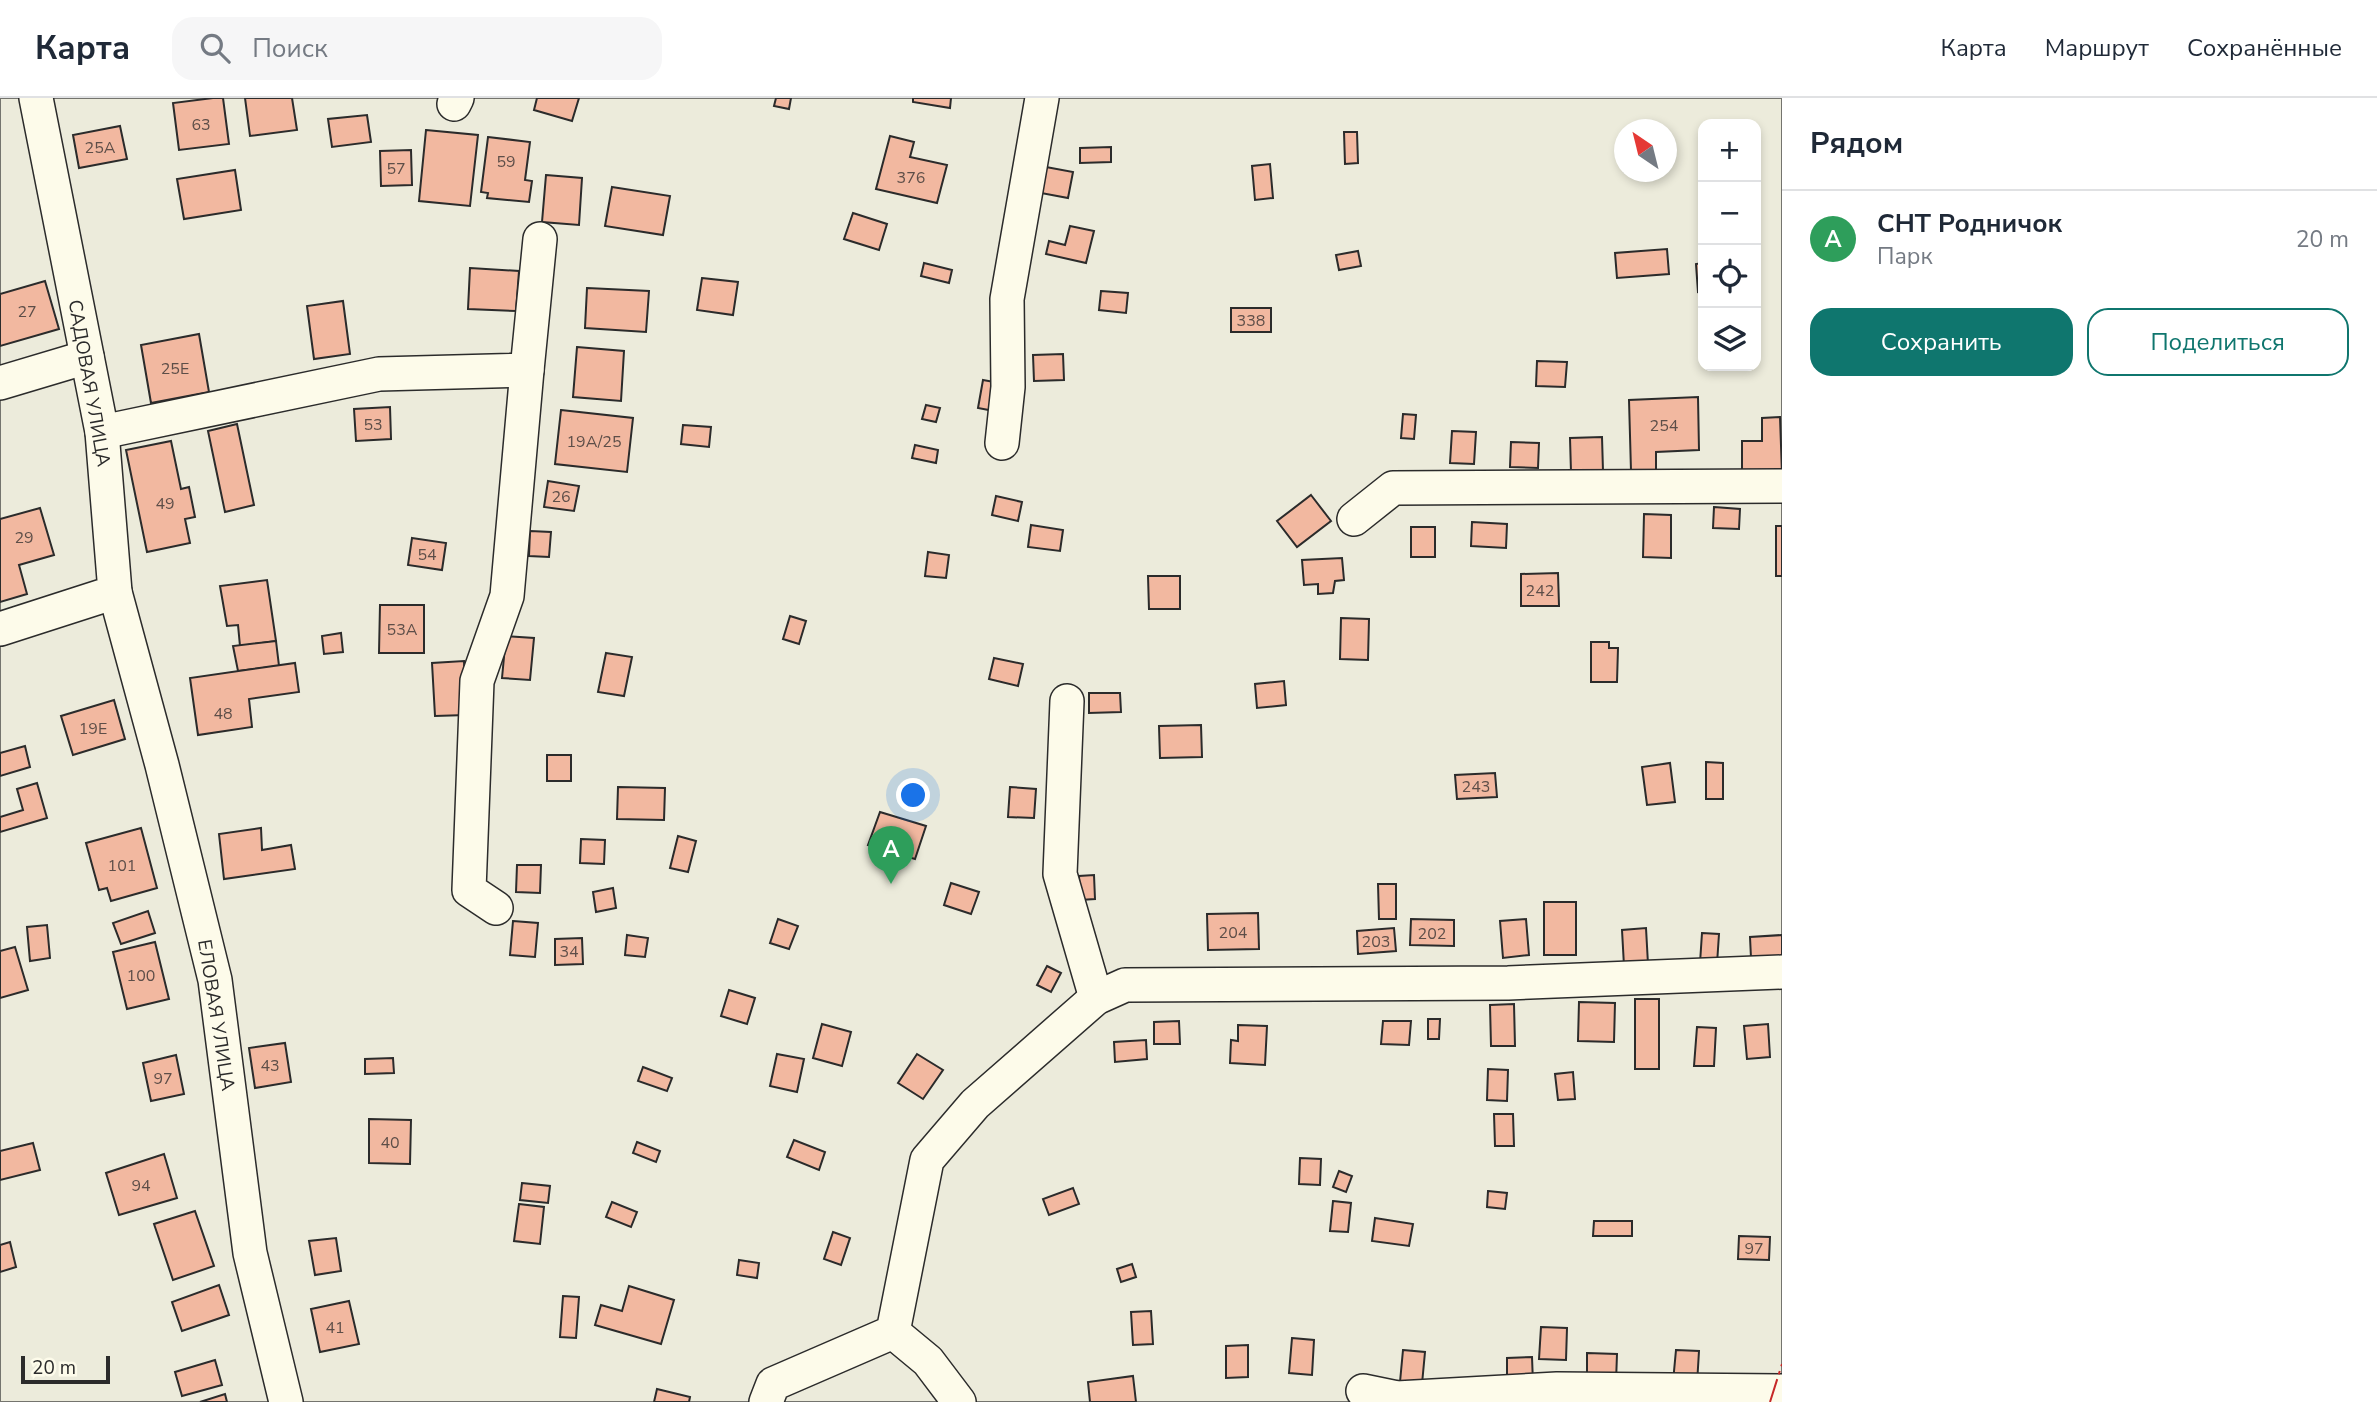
<!DOCTYPE html>
<html lang="ru">
<meta charset="utf-8">
<style>
body{margin:0;font-family:"Nunito Sans",sans-serif;background:#f6f6f7;color:#1f2937}
.controls{position:absolute;right:21px;top:21px;display:grid;overflow:hidden;border-radius:14px;box-shadow:0 4px 10px #0003}
.controls button{width:63px;height:63px;display:grid;place-items:center;padding:0;border:0;border-bottom:2px solid #e0e1e3;background:#fff;color:#1f2937;font:35px sans-serif}
.compass{position:absolute;left:1614px;top:21px;width:63px;height:63px;border-radius:50%;background:#fff;box-shadow:0 4px 10px #0003;rotate:325deg}
.scale{position:absolute;left:21px;bottom:18px;width:89px;box-sizing:border-box;padding-left:7px;border:4px solid #2b2b2b;border-top:0;font-size:19px;line-height:24px;white-space:nowrap;color:#2b2b2b;-webkit-text-stroke:5px #fdfbea;paint-order:stroke}
.you{position:absolute;left:914px;top:698px;width:24px;height:24px;margin:-18px;border:5px solid #fff;border-radius:50%;background:#1a73e8;box-shadow:0 0 0 10px #1a73e833}
.badge{display:grid;place-items:center;width:46px;height:46px;border-radius:50%;background:#0f766e;color:#fff;font-size:23px;font-weight:700}
.pin{position:absolute;translate:-50% -58px;filter:drop-shadow(0 2px 4px #0008)}
.pin::after{content:'';position:absolute;top:37px;width:24px;height:21px;background:inherit;clip-path:polygon(0 0,100% 0,50% 100%)}
.list{margin:0;padding:0;list-style:none}
h2{display:flex;justify-content:space-between;align-items:center;height:91px;margin:0;padding:0 28px;font-size:30px}
h2 small{font-size:23px;font-weight:400;color:#747a83}
.list li{display:grid;grid-template-columns:46px 1fr auto;gap:21px;align-items:center;box-sizing:border-box;height:98px;padding:0 28px;border-top:2px solid #e0e1e3}
.list b{display:block;font-size:26px;white-space:nowrap}
.list p{margin:0;font-size:23px;white-space:nowrap;color:#747a83}
.list em{font-size:23px;font-style:normal;color:#747a83}
.actions{display:flex;gap:14px;padding:21px 28px}
.actions a{flex:1;padding:16px 0;border:2px solid #0f766e;border-radius:21px;text-align:center;font-size:24px;color:#0f766e}
.actions .main{background:#0f766e;color:#fff}
.icon{flex:none;width:38px;height:38px;fill:none;stroke:currentColor;stroke-width:2;stroke-linecap:round;stroke-linejoin:round}
.map{position:relative;flex:none;width:1782px;height:1304px;overflow:hidden}
header{display:flex;align-items:center;gap:42px;box-sizing:border-box;height:98px;padding:0 35px;background:#fff;border-bottom:2px solid #e0e1e3}
header strong{font-size:33px}
nav{display:flex;gap:38px;margin-inline-start:auto;font-size:24px}
.search{width:490px;height:63px;background:#f6f6f7;display:flex;align-items:center;gap:18px;box-sizing:border-box;padding:0 24px;border-radius:21px;color:#747a83;font-size:26px}
main{display:flex}
aside{flex:1;background:#fff}
.map>svg:first-child{display:block}
.green{fill:#ecebdb;stroke:#74746e;stroke-width:2;fill-rule:evenodd}
.building{fill:#f2b8a0;stroke:#2b2b2b;stroke-width:2}
.lines{fill:none;stroke-linecap:round;stroke-linejoin:round}
.minor-casing{stroke:#2b2b2b;stroke-width:36}
.minor{stroke:#fdfbea;stroke-width:33}
.power{stroke:#c62828;stroke-width:2;stroke-dasharray:24 5 3.5 5;stroke-linecap:butt}
.labels{text-anchor:middle;stroke-width:5;stroke-linejoin:round;paint-order:stroke}
.number-label{font-size:16px;fill:#5d4e48}
.street-label{font-size:19px;fill:#2b2b2b;stroke:#fdfbea}
</style>
<header>
<strong>Карта</strong>
<div class="search"><svg class="icon" aria-label="search" viewBox="0 0 24 24"><circle cx="10" cy="10" r="6"/><path d="M15 15l6 6"/></svg>Поиск</div>
<nav><a>Карта</a><a>Маршрут</a><a>Сохранённые</a></nav>
</header>
<main>
<div class="map">
<svg width="1782" height="1304" viewBox="0 0 1782 1304">
<rect width="100%" height="100%" fill="#fdfbea"/>
<path class="green" d="M0 0H1782V1304H0ZM1703 26H1756V268H1703ZM1624 32H1666V74H1624Z"/>
<g class="building">
<polygon points="213,0 223,0 229,46 179,52 173,5"/>
<polygon points="245,0 292,0 297,32 250,38"/>
<polygon points="537,0 579,0 572,23 534,12"/>
<polygon points="776,0 791,0 789,11 774,8"/>
<polygon points="913,0 951,0 950,10 913,4"/>
<polygon points="367,17 371,44 332,49 328,21"/>
<polygon points="120,28 127,61 79,70 73,37"/>
<polygon points="426,32 478,37 470,108 419,103"/>
<polygon points="1344,34 1357,34 1358,65 1345,66"/>
<polygon points="890,38 914,44 910,59 947,67 937,105 876,91"/>
<polygon points="488,39 530,44 525,82 532,83 529,104 487,100 488,95 481,94"/>
<polygon points="1111,49 1111,64 1080,65 1080,50"/>
<polygon points="411,52 412,87 381,88 380,53"/>
<polygon points="1270,66 1273,100 1255,102 1252,68"/>
<polygon points="1046,69 1073,74 1068,100 1041,95"/>
<polygon points="235,72 241,112 184,121 177,81"/>
<polygon points="546,77 582,80 579,127 542,124"/>
<polygon points="612,89 670,98 663,137 605,128"/>
<polygon points="853,115 887,126 879,152 844,141"/>
<polygon points="1070,128 1094,133 1086,165 1046,156 1049,143 1065,147"/>
<polygon points="1667,151 1669,176 1617,180 1615,155"/>
<polygon points="1358,153 1361,168 1339,172 1336,157"/>
<polygon points="924,165 952,172 949,185 921,178"/>
<polygon points="1703,165 1703,193 1698,194 1696,166"/>
<polygon points="470,170 519,173 516,213 468,211"/>
<polygon points="702,180 738,184 733,217 697,212"/>
<polygon points="45,183 59,231 0,248 0,196"/>
<polygon points="587,190 649,193 646,234 585,230"/>
<polygon points="1101,193 1128,195 1126,215 1099,212"/>
<polygon points="343,203 350,256 314,261 307,208"/>
<rect x="1231" y="210" width="40" height="24"/>
<polygon points="199,236 209,294 151,305 141,247"/>
<polygon points="577,249 624,253 621,303 573,299"/>
<polygon points="1063,256 1064,282 1034,283 1033,257"/>
<polygon points="1537,263 1567,264 1565,289 1536,288"/>
<polygon points="983,282 1000,285 994,313 978,310"/>
<polygon points="1698,299 1699,352 1656,354 1656,372 1631,373 1629,302"/>
<polygon points="926,307 940,310 936,324 922,321"/>
<polygon points="390,309 391,341 356,343 354,311"/>
<polygon points="561,312 633,320 627,374 555,366"/>
<polygon points="1403,316 1416,317 1414,341 1401,340"/>
<polygon points="1780,319 1782,376 1742,376 1742,343 1762,343 1762,320"/>
<polygon points="237,326 254,407 225,414 208,333"/>
<polygon points="683,327 711,329 709,349 681,346"/>
<polygon points="1452,333 1476,334 1474,366 1450,365"/>
<polygon points="1602,339 1603,373 1571,374 1570,340"/>
<polygon points="171,343 181,391 189,389 195,419 185,421 190,445 147,454 126,352"/>
<polygon points="1511,344 1539,345 1538,370 1510,369"/>
<polygon points="915,347 938,352 936,365 912,360"/>
<polygon points="548,383 579,388 574,413 544,409"/>
<polygon points="1311,397 1331,423 1297,449 1277,423"/>
<polygon points="996,398 1022,404 1018,423 992,417"/>
<polygon points="1714,409 1740,411 1739,431 1713,430"/>
<polygon points="40,410 54,457 19,467 27,496 0,504 0,421"/>
<polygon points="1644,416 1671,417 1671,460 1643,459"/>
<polygon points="1472,424 1507,426 1506,450 1471,448"/>
<polygon points="1031,427 1063,432 1060,453 1028,449"/>
<rect x="1776" y="428" width="6" height="50"/>
<rect x="1411" y="429" width="24" height="30"/>
<polygon points="530,433 551,434 549,459 529,458"/>
<polygon points="412,440 446,445 442,472 408,467"/>
<polygon points="928,454 949,457 946,480 925,478"/>
<polygon points="1342,460 1344,482 1335,483 1333,495 1318,496 1318,486 1304,487 1302,462"/>
<polygon points="1558,475 1559,508 1521,508 1521,476"/>
<polygon points="1148,478 1180,478 1180,511 1149,511"/>
<polygon points="267,482 276,543 240,548 238,527 227,528 220,488"/>
<polygon points="380,507 424,507 424,555 379,555"/>
<polygon points="790,518 806,523 799,546 783,541"/>
<polygon points="1341,520 1369,521 1368,562 1340,561"/>
<polygon points="341,535 343,554 324,556 322,538"/>
<polygon points="506,538 534,540 530,582 502,580"/>
<polygon points="276,543 279,568 238,573 233,548"/>
<polygon points="1591,544 1609,544 1609,550 1618,550 1617,584 1591,584"/>
<polygon points="606,555 632,559 624,598 598,594"/>
<polygon points="994,560 1023,566 1018,588 989,581"/>
<polygon points="464,563 466,617 435,618 432,565"/>
<polygon points="295,565 299,594 249,601 252,629 198,637 190,580"/>
<polygon points="1284,583 1286,607 1257,610 1255,586"/>
<polygon points="1089,595 1120,595 1121,614 1089,615"/>
<polygon points="114,602 125,641 73,657 61,618"/>
<polygon points="1201,627 1202,659 1160,660 1159,628"/>
<polygon points="25,648 30,669 0,678 0,655"/>
<rect x="547" y="657" width="24" height="26"/>
<polygon points="1706,664 1723,665 1723,701 1706,701"/>
<polygon points="1670,665 1675,704 1647,707 1642,669"/>
<polygon points="1495,675 1497,699 1457,701 1455,677"/>
<polygon points="37,685 47,720 0,734 0,719 23,712 17,691"/>
<polygon points="618,689 665,690 664,722 617,721"/>
<polygon points="1010,689 1036,691 1034,720 1008,719"/>
<polygon points="880,714 926,728 915,761 868,747"/>
<polygon points="141,730 157,790 111,803 107,790 99,792 86,745"/>
<polygon points="261,730 262,752 291,747 295,771 224,781 219,736"/>
<polygon points="678,738 696,743 688,774 670,770"/>
<polygon points="581,741 605,742 604,766 580,765"/>
<polygon points="517,767 541,767 540,795 516,794"/>
<polygon points="1094,777 1095,801 1080,802 1079,778"/>
<polygon points="951,785 979,794 971,816 944,807"/>
<polygon points="1378,786 1396,786 1396,821 1379,821"/>
<polygon points="613,790 616,810 596,814 593,794"/>
<rect x="1544" y="804" width="32" height="53"/>
<polygon points="148,813 155,835 121,846 113,825"/>
<polygon points="1258,815 1259,851 1208,852 1207,816"/>
<polygon points="778,821 798,828 789,851 770,845"/>
<polygon points="1411,821 1454,822 1454,848 1410,847"/>
<polygon points="1526,821 1529,857 1503,860 1500,823"/>
<polygon points="513,823 538,825 535,859 510,857"/>
<polygon points="47,827 50,860 30,863 27,829"/>
<polygon points="1394,830 1396,853 1358,856 1357,833"/>
<polygon points="1646,830 1648,866 1624,868 1622,832"/>
<polygon points="1702,835 1719,836 1717,866 1700,865"/>
<polygon points="627,837 648,840 645,859 625,857"/>
<polygon points="1782,837 1782,859 1751,860 1750,839"/>
<polygon points="582,840 583,866 555,867 555,841"/>
<polygon points="155,844 169,901 127,911 113,854"/>
<polygon points="15,849 28,892 0,900 0,853"/>
<polygon points="1047,868 1061,875 1051,894 1037,887"/>
<polygon points="729,892 755,900 747,926 721,918"/>
<rect x="1635" y="901" width="24" height="70"/>
<polygon points="1579,904 1615,905 1614,944 1578,943"/>
<polygon points="1514,906 1515,948 1491,948 1490,907"/>
<polygon points="1428,921 1440,921 1439,941 1428,941"/>
<polygon points="1179,923 1180,946 1154,946 1154,924"/>
<polygon points="1383,923 1411,923 1409,947 1381,946"/>
<polygon points="822,926 851,934 842,968 813,960"/>
<polygon points="1768,926 1770,959 1747,961 1744,928"/>
<polygon points="1238,927 1267,928 1265,967 1230,965 1231,942 1238,943"/>
<polygon points="1697,929 1716,930 1714,968 1694,968"/>
<polygon points="1146,942 1147,961 1115,964 1114,944"/>
<polygon points="285,945 291,984 255,990 249,950"/>
<polygon points="777,956 804,961 797,994 770,988"/>
<polygon points="917,956 943,972 923,1001 898,985"/>
<polygon points="176,957 184,996 151,1003 143,965"/>
<polygon points="393,960 394,975 365,976 365,961"/>
<polygon points="643,969 672,980 667,993 638,983"/>
<polygon points="1488,971 1508,972 1507,1003 1487,1002"/>
<polygon points="1573,974 1575,1001 1558,1002 1555,976"/>
<polygon points="1494,1016 1513,1016 1514,1048 1495,1048"/>
<polygon points="369,1021 411,1022 410,1066 369,1065"/>
<polygon points="794,1042 825,1054 819,1072 787,1059"/>
<polygon points="637,1044 660,1053 656,1064 633,1055"/>
<polygon points="33,1045 40,1072 0,1082 0,1053"/>
<polygon points="164,1056 177,1100 119,1117 106,1075"/>
<polygon points="1300,1060 1321,1061 1320,1087 1299,1086"/>
<polygon points="1339,1073 1352,1078 1346,1094 1333,1089"/>
<polygon points="522,1085 550,1088 548,1105 520,1102"/>
<polygon points="1073,1090 1079,1106 1049,1117 1043,1101"/>
<polygon points="1488,1093 1507,1095 1505,1111 1487,1109"/>
<polygon points="1333,1103 1351,1105 1348,1134 1330,1133"/>
<polygon points="612,1104 637,1114 631,1129 606,1119"/>
<polygon points="519,1106 544,1109 540,1146 514,1143"/>
<polygon points="195,1113 214,1168 173,1182 154,1126"/>
<polygon points="1375,1120 1413,1126 1409,1148 1372,1143"/>
<polygon points="1594,1123 1632,1123 1632,1138 1593,1138"/>
<polygon points="833,1134 850,1140 841,1167 824,1161"/>
<polygon points="1739,1138 1770,1139 1769,1162 1738,1161"/>
<polygon points="336,1140 341,1173 315,1177 309,1143"/>
<polygon points="10,1144 16,1169 0,1174 0,1147"/>
<polygon points="739,1162 759,1165 757,1180 737,1177"/>
<polygon points="1132,1166 1136,1179 1121,1184 1117,1171"/>
<polygon points="219,1187 229,1217 182,1233 172,1204"/>
<polygon points="629,1188 674,1202 661,1246 595,1227 601,1207 622,1213"/>
<polygon points="563,1198 579,1199 576,1240 560,1239"/>
<polygon points="349,1203 359,1246 320,1254 311,1211"/>
<polygon points="1151,1213 1153,1246 1133,1247 1131,1214"/>
<polygon points="1541,1229 1567,1230 1566,1262 1539,1261"/>
<polygon points="1292,1240 1314,1242 1312,1277 1289,1275"/>
<polygon points="1248,1247 1248,1279 1226,1280 1226,1248"/>
<polygon points="1403,1252 1425,1254 1422,1286 1400,1284"/>
<polygon points="1676,1252 1699,1253 1697,1286 1673,1284"/>
<polygon points="1587,1255 1617,1256 1616,1284 1587,1283"/>
<polygon points="1532,1259 1533,1285 1507,1285 1507,1260"/>
<polygon points="215,1262 222,1287 182,1298 175,1274"/>
<polygon points="1133,1278 1136,1304 1090,1304 1088,1284"/>
<polygon points="657,1291 690,1299 689,1304 654,1304"/>
<polygon points="225,1296 227,1304 200,1304"/>
</g>
<g class="lines">
<g class="minor-casing">
<g id="minor">
<polyline points="454,6 457,0"/>
<polyline points="0,285 87,259"/>
<polyline points="102,334 379,276 527,272 540,141"/>
<polyline points="1002,345 1008,289 1007,201 1042,0"/>
<polyline points="1354,421 1393,390 1782,388"/>
<polyline points="115,494 162,667 215,882 250,1155 286,1304"/>
<polyline points="0,531 115,494 102,334 36,0"/>
<polyline points="1067,603 1060,776 1096,900"/>
<polyline points="496,810 469,792 477,583 507,498 527,272"/>
<polyline points="893,1234 928,1263 959,1304"/>
<polyline points="1363,1293 1397,1300 1557,1291 1782,1293"/>
<polyline points="766,1304 773,1286 893,1234 927,1062 975,1006 1096,900 1125,887 1508,885 1782,874"/>
</g>
</g>
<use href="#minor" class="minor"/>
<polyline class="power" points="1770,1304 1782,1266"/>
</g>
<g class="labels">
<g class="number-label">
<text x="201" y="32">63</text>
<text x="100" y="55">25А</text>
<text x="506" y="69">59</text>
<text x="396" y="76">57</text>
<text x="911" y="85">376</text>
<text x="27" y="219">27</text>
<text x="1251" y="228">338</text>
<text x="175" y="276">25Е</text>
<text x="373" y="332">53</text>
<text x="1664" y="333">254</text>
<text x="594" y="349">19А/25</text>
<text x="561" y="404">26</text>
<text x="165" y="411">49</text>
<text x="24" y="445">29</text>
<text x="427" y="462">54</text>
<text x="1540" y="498">242</text>
<text x="402" y="537">53А</text>
<text x="223" y="621">48</text>
<text x="93" y="636">19Е</text>
<text x="1476" y="694">243</text>
<text x="122" y="773">101</text>
<text x="1233" y="840">204</text>
<text x="1432" y="841">202</text>
<text x="1376" y="849">203</text>
<text x="569" y="859">34</text>
<text x="141" y="883">100</text>
<text x="270" y="973">43</text>
<text x="163" y="986">97</text>
<text x="390" y="1050">40</text>
<text x="141" y="1093">94</text>
<text x="1754" y="1156">97</text>
<text x="335" y="1235">41</text>
</g>
<g class="street-label">
<text transform="translate(90 285) rotate(80)" y="7">САДОВАЯ УЛИЦА</text>
<text transform="translate(217 917) rotate(81)" y="7">ЕЛОВАЯ УЛИЦА</text>
</g>
</g>
</svg>
<div class="controls">
<button>+</button>
<button>−</button>
<button><svg class="icon" aria-label="locate" viewBox="0 0 24 24"><circle cx="12" cy="12" r="6"/><path d="M12 2v4M12 18v4M2 12h4M18 12h4"/></svg></button>
<button><svg class="icon" aria-label="layers" viewBox="0 0 24 24"><path d="M12 4l9 5-9 5-9-5zM3 14l9 5 9-5"/></svg></button>
</div>
<svg class="compass" viewBox="-18 -18 36 36"><path d="M0-13l5 13h-10z" fill="#e53935"/><path d="M0 13l5-13h-10z" fill="#747a83"/></svg>
<div class="scale">20 m</div>
<div class="you"></div>
<div class="pin badge" style="left:891px;top:786px;background:#2e9e5b">A</div>
</div>
<aside>
<h2>Рядом<small></small></h2>
<ul class="list">
<li><span class="badge" style="background:#2e9e5b">A</span><div><b>СНТ Родничок</b><p>Парк</p></div><em>20 m</em></li>
</ul>
<div class="actions"><a class="main">Сохранить</a><a>Поделиться</a></div>
</aside>
</main>
